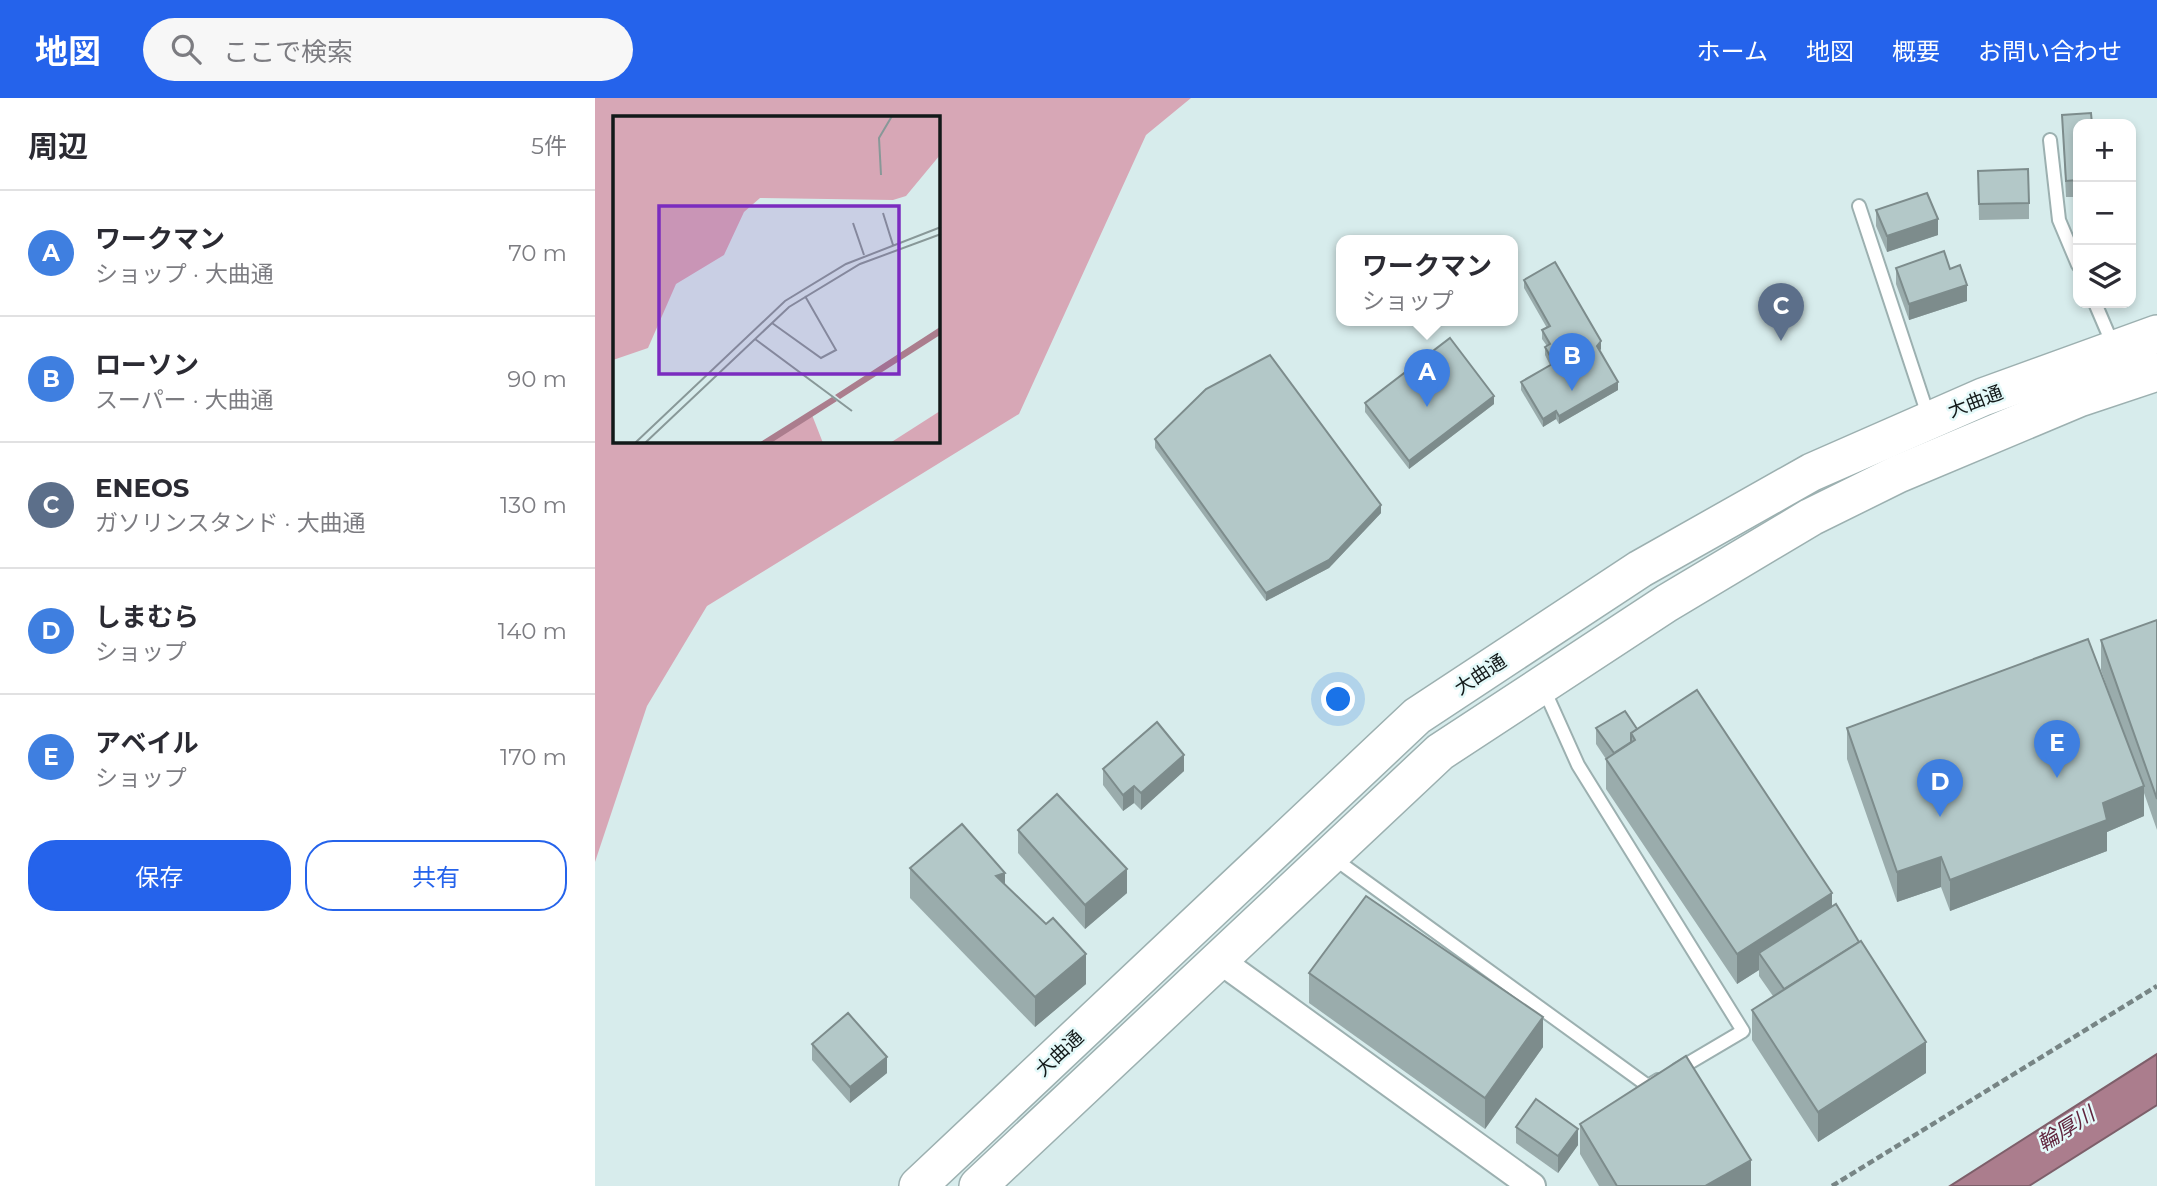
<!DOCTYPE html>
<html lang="ja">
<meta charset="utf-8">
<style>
body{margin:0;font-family:Montserrat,"Noto Sans JP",sans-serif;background:#f7f7f7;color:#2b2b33}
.controls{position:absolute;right:21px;top:21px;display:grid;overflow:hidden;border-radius:14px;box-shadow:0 4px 10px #0003}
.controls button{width:63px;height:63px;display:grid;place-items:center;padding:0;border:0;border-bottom:2px solid #e1e1e2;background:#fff;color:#2b2b33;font:35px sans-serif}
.you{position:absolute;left:744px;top:602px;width:24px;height:24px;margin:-18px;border:5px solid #fff;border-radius:50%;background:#1a73e8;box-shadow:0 0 0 10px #1a73e833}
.badge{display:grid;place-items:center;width:46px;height:46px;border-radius:50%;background:#2563eb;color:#fff;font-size:23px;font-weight:700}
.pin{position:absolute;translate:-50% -58px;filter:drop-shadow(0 2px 4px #0008)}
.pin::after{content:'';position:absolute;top:37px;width:24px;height:21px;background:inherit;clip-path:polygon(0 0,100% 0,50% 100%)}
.popup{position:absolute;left:741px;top:137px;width:182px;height:91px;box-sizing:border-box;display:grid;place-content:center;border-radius:14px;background:#fff;filter:drop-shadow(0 2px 5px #0005);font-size:23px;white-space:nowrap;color:#7c7c81}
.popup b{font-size:26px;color:#2b2b33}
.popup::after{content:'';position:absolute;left:50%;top:100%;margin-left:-14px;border:14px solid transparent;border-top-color:#fff}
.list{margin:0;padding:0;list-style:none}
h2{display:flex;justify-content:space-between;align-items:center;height:91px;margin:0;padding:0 28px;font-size:30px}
h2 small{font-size:23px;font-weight:400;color:#7c7c81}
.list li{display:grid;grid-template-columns:46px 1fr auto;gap:21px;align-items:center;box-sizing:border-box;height:126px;padding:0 28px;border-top:2px solid #e1e1e2}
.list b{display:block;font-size:26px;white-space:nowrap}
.list p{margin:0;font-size:23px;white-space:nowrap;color:#7c7c81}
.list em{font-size:23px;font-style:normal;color:#7c7c81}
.actions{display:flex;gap:14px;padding:21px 28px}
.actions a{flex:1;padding:16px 0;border:2px solid #2563eb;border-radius:28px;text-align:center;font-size:24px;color:#2563eb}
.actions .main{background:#2563eb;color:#fff}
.icon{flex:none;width:38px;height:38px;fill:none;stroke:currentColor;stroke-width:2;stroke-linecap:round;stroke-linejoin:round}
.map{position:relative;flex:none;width:1562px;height:1088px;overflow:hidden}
header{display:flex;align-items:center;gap:42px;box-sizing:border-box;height:98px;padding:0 35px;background:#2563eb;color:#fff}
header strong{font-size:33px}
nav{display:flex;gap:38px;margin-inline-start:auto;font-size:24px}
.search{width:490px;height:63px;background:#f7f7f7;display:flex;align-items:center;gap:18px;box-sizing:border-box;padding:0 24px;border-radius:38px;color:#7c7c81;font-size:26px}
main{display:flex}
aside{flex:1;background:#fff}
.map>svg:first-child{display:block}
.forest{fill:#d7a7b6;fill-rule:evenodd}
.water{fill:#ab7d8d;stroke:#7d5f6a;stroke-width:2}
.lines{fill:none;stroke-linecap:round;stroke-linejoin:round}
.service-casing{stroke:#9cb0b0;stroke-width:16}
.minor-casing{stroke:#9cb0b0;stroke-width:30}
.secondary-casing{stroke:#9cb0b0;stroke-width:40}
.path{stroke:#778585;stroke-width:4.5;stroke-dasharray:7 3.5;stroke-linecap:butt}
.service{stroke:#fff;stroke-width:12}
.minor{stroke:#fff;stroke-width:26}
.secondary{stroke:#fff;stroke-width:37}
.wall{fill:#9aacac}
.shaded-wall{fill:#7d8c8c}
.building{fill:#b3c8c8;stroke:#7d8c8c;stroke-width:2}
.labels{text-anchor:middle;stroke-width:5;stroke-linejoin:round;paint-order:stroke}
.street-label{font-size:19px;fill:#121919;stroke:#e4f9f9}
.water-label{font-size:21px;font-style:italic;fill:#60243d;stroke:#e4f9f9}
.inset-road{fill:none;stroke:#889898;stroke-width:2}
.view{fill:#7b2cbf;fill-opacity:0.15;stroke:#7b2cbf;stroke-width:3.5}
.inset-edge{fill:none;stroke:#121919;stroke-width:3.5}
</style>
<header>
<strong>地図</strong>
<div class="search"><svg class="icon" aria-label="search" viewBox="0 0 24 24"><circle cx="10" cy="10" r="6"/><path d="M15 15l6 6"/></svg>ここで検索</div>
<nav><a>ホーム</a><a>地図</a><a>概要</a><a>お問い合わせ</a></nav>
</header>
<main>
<aside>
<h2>周辺<small>5件</small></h2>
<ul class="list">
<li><span class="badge" style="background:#3f7fe0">A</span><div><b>ワークマン</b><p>ショップ · 大曲通</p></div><em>70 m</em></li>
<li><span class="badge" style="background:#3f7fe0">B</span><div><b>ローソン</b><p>スーパー · 大曲通</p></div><em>90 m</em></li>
<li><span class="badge" style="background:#5c6f8a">C</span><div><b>ENEOS</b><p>ガソリンスタンド · 大曲通</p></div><em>130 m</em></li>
<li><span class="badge" style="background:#3f7fe0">D</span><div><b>しまむら</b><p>ショップ</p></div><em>140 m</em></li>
<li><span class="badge" style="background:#3f7fe0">E</span><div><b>アベイル</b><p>ショップ</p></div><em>170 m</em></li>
</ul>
<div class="actions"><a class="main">保存</a><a>共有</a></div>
</aside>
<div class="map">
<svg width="1562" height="1088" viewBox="0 0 1562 1088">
<rect width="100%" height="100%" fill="#d7ecec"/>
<path class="forest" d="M0 0H596L551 37 424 316 112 508 52 608 0 764ZM19 19H343V343H19Z"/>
<polygon class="water" points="1562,956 1562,1007 1434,1088 1355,1088"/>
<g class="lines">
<g class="service-casing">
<g id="service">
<polyline points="1455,42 1464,122 1483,167"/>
<polyline points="1264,108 1334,320"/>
<polyline points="1500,205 1518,247"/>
<polyline points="948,589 983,667 1148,933 1082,972"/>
<polyline points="737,759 1053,988 1063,982"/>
</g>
</g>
<g class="minor-casing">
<polyline id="minor" points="623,861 937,1088"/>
</g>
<g class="secondary-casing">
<g id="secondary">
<polyline points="323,1088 822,618 1045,471 1217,374 1388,299 1562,236"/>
<polyline points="383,1088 845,654 1072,505 1216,419 1303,376 1484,300 1562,274"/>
</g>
</g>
<polyline class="path" points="1237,1088 1562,888"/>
<use href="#service" class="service"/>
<use href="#minor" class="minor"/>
<use href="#secondary" class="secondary"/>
</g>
<g class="wall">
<polygon points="1467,17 1483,26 1483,99 1471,99"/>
<polygon points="1383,73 1434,105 1434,121 1384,122"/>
<polygon points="1281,112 1343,137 1292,154 1281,128"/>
<polygon points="1301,170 1355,171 1372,203 1314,222 1301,186"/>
<polygon points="929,182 1006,251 1004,253 1023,292 964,326 961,321 948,329 926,292 926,284 955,267 950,257 950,249 952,248 947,241 947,232 952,230 929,190"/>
<polygon points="770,305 899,306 814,371 770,314"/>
<polygon points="560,341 786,415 734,470 671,503 560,350"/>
<polygon points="1562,522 1562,732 1549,695 1549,718 1512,734 1512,753 1355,813 1346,789 1302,804 1252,661 1252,630 1519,609 1506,572 1506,542"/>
<polygon points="1001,630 1042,631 1237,808 1331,975 1223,1044 1157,942 1157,912 1178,898 1164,878 1164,872 1142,886 1011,691 1011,661 1001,646"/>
<polygon points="508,671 589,673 546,712 539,705 528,713 508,687"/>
<polygon points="423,732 532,795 490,831 423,755"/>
<polygon points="315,770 410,787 491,886 440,929 315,800"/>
<polygon points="714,875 948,949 890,1031 714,905"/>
<polygon points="217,946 292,975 255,1005 217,962"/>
<polygon points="985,1026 1156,1088 1004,1088 985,1056"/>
<polygon points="921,1029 983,1047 963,1075 921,1045"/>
</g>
<g class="shaded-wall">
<polygon points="1343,121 1343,137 1292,154 1292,138"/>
<polygon points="1372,187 1372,203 1314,222 1314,206"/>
<polygon points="1006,243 1006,251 1002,256 1002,248"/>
<polygon points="1023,284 1023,292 964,326 964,318"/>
<polygon points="899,298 899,306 814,371 814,363"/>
<polygon points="961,313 961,321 948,329 948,321"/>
<polygon points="786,407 786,415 734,470 671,503 671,495"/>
<polygon points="589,657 589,673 546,712 546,695"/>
<polygon points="539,688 539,705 528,713 528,697"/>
<polygon points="1549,688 1549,718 1512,734 1512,753 1355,813 1355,782 1508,705"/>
<polygon points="1346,759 1346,789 1302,804 1302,774"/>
<polygon points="532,771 532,795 490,831 490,807"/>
<polygon points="410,775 410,806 401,778"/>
<polygon points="1237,795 1237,825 1164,855 1164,872 1142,886 1142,856"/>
<polygon points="491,856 491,886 440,929 440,899"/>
<polygon points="948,919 948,949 890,1031 890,1000"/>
<polygon points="1331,944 1331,975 1223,1044 1223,1014"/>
<polygon points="292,959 292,975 255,1005 255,989"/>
<polygon points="983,1031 983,1047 963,1075 963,1058"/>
<polygon points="1156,1062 1156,1088 1110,1088"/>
</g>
<g class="building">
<polygon points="1496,15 1497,26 1483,26 1483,82 1471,83 1467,17"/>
<polygon points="1433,71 1434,105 1384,106 1383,73"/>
<polygon points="1332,95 1343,121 1292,138 1281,112"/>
<polygon points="1349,153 1355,171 1365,167 1372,187 1314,206 1301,170"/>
<polygon points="960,164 1006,243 1002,248 1023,284 964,318 961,313 948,321 926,284 959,265 950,249 955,246 947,232 955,228 929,182"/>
<polygon points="855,240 899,298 814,363 770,305"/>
<polygon points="675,257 786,407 734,462 671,495 560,341 611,291"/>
<polygon points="1562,522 1562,701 1506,542"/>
<polygon points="1493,541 1549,688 1508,705 1512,722 1355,782 1346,759 1302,774 1252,630"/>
<polygon points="1102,592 1237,795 1142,856 1011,661 1040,642 1036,635"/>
<polygon points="1030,613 1042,631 1036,635 1036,644 1019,655 1001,630"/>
<polygon points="562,624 589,657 546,695 539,688 528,697 508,671"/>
<polygon points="462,696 532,771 490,807 423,732"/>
<polygon points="367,726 410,775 401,778 451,826 458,820 491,856 440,899 315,770"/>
<polygon points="771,798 948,919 890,1000 714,875"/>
<polygon points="1241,806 1264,844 1189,891 1164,855"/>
<polygon points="1266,843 1331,944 1223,1014 1157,912"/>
<polygon points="253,915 292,959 255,989 217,946"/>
<polygon points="1091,958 1156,1062 1110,1088 1022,1088 985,1026"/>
<polygon points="941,1001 983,1031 963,1058 921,1029"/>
</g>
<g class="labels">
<g class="street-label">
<text transform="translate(1380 303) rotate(-21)" y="7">大曲通</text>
<text transform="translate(885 576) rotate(-33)" y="7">大曲通</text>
<text transform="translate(464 955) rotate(-43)" y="7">大曲通</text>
</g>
<g class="water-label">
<text transform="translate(1471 1031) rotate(-32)" y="7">輪厚川</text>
</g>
</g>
<g transform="translate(18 18)">
<rect width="327" height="327" fill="#d7ecec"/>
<path d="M0 0H327V39L293 80 280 84 147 82 131 96 111 139 63 168 35 232 0 244ZM327 295V327H277ZM199 299 210 327H155Z" fill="#d7a7b6"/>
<path d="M327 211V219L227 283 222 279ZM219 281 224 285 158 327H146Z" fill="#ab7d8d"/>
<path class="inset-road" d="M268 59 266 22 279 0M270 97 280 129M240 107 251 139M159 207 208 242 223 234 192 180M142 223 239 295M22 327 172 185 233 148 328 111M32 327 176 191 247 148 328 118"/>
<path class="view" d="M46 90H286V258H46Z"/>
<rect width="327" height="327" class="inset-edge"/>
</g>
</svg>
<div class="controls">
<button>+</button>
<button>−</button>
<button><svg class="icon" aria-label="layers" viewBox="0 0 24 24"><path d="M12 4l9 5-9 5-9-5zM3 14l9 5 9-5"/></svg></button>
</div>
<div class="you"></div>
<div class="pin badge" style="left:832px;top:309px;background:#3f7fe0">A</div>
<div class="popup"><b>ワークマン</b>ショップ</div>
<div class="pin badge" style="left:977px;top:293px;background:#3f7fe0">B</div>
<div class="pin badge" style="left:1186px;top:243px;background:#5c6f8a">C</div>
<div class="pin badge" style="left:1345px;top:719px;background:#3f7fe0">D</div>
<div class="pin badge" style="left:1462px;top:680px;background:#3f7fe0">E</div>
</div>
</main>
